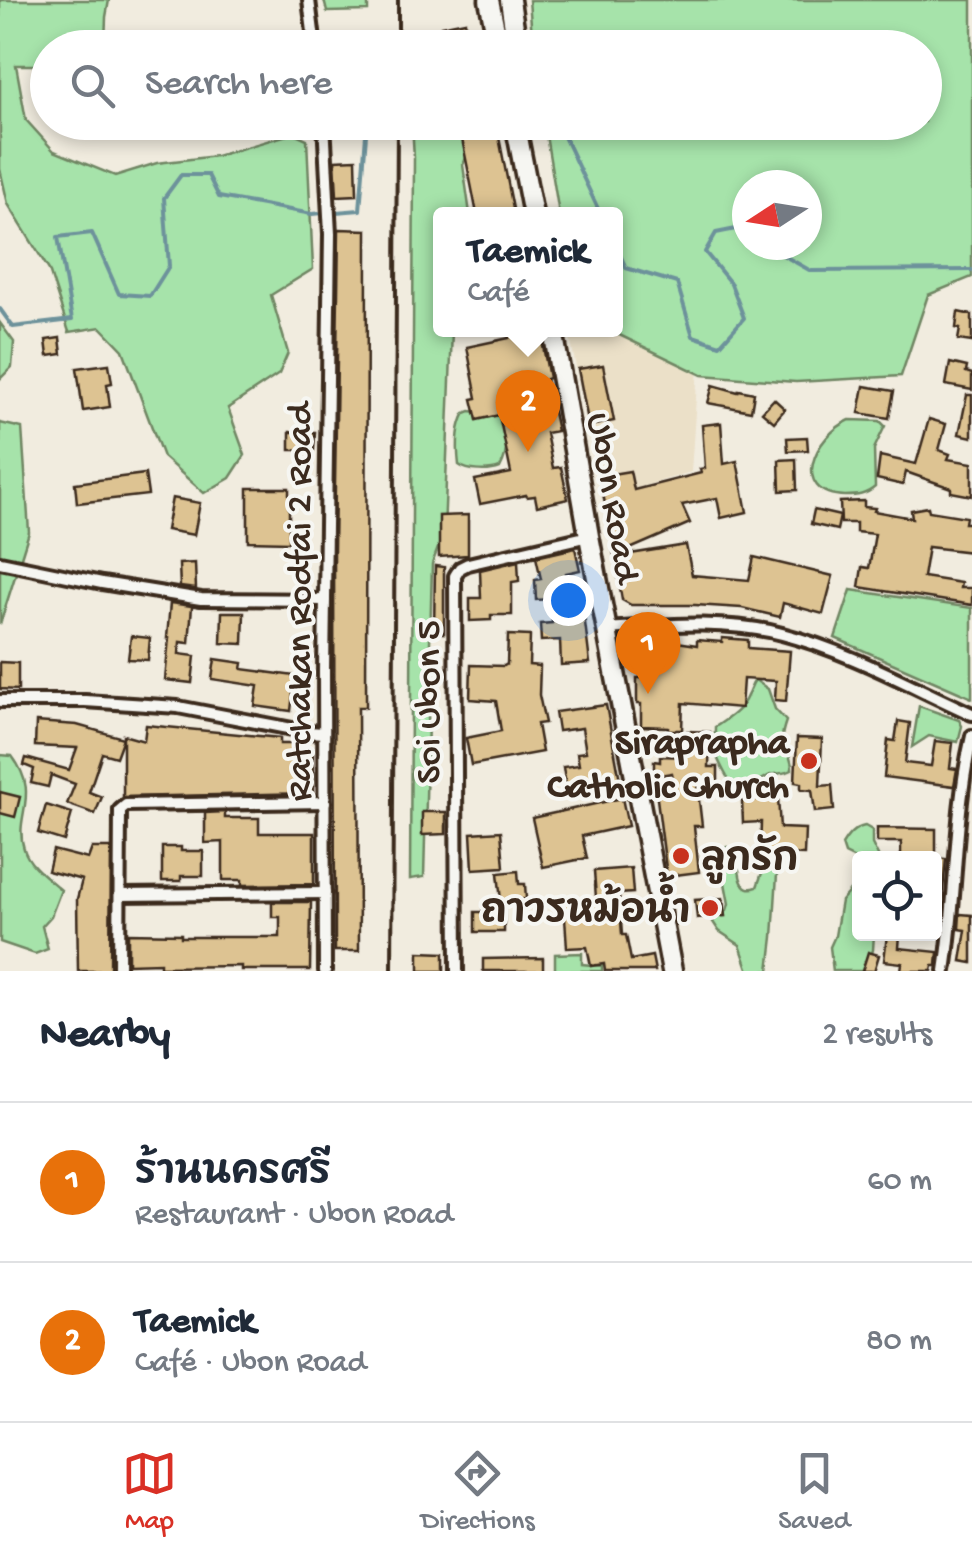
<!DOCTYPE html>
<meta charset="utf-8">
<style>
body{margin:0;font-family:"Gochi Hand","Playpen Sans Thai",sans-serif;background:#f2f2f3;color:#1f2937}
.controls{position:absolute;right:30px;bottom:30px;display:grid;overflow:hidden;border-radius:10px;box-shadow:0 5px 15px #0003}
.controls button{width:90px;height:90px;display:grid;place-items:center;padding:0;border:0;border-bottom:2px solid #e0e1e3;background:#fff;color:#1f2937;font:50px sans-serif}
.compass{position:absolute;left:732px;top:170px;width:90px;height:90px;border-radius:50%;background:#fff;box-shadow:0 5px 15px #0003;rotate:258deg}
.you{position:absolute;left:568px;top:600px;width:35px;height:35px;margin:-25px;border:8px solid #fff;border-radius:50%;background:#1a73e8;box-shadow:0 0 0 15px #1a73e833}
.badge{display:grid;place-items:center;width:65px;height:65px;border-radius:50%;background:#d93025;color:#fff;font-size:32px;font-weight:700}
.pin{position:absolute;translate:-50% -82px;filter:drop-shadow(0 2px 5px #0008)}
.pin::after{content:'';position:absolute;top:52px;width:35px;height:30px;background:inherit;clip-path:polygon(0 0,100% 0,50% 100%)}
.popup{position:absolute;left:433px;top:207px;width:190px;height:130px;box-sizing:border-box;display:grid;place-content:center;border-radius:10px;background:#fff;filter:drop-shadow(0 2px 8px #0005);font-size:32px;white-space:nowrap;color:#747a83}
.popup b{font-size:38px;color:#1f2937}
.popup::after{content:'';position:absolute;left:50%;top:100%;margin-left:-20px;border:20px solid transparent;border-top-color:#fff}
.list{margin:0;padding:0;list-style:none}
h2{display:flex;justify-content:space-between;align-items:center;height:130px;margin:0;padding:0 40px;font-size:42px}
h2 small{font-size:32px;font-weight:400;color:#747a83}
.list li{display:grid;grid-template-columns:65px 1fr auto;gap:30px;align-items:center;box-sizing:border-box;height:160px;padding:0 40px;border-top:2px solid #e0e1e3}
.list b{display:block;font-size:38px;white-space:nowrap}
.list p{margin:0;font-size:32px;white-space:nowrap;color:#747a83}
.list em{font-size:32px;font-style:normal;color:#747a83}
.icon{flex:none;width:55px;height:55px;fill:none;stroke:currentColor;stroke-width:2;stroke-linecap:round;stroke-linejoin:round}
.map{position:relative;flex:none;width:972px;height:971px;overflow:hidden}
.search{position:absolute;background:#fff;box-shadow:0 5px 15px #0003;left:30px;right:30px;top:30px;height:110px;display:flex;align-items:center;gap:25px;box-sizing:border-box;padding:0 35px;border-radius:55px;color:#747a83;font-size:38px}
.sheet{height:450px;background:#fff}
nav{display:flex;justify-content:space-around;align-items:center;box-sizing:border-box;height:140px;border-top:2px solid #e0e1e3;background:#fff;font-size:28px;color:#747a83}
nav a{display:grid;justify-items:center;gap:5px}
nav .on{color:#d93025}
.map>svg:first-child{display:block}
.built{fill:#ebe0c8}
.green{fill:#a6e3aa;stroke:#708664;stroke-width:2.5;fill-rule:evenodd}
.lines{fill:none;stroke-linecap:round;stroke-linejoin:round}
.stream{stroke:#6d929b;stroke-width:4}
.building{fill:#ddc392;stroke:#3b2a1e;stroke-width:2.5}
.minor-casing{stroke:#3b2a1e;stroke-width:18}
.primary-casing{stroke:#3b2a1e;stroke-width:25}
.minor{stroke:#f6f6f2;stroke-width:10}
.primary{stroke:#f6f6f2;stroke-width:18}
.rail{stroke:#3b2a1e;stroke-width:4}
.poi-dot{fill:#c8321e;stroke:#f6f6f2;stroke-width:4}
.labels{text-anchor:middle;stroke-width:8;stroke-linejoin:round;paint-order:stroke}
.street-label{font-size:38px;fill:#3b2a1e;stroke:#f6f6f2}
.poi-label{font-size:38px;font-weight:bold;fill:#3b2a1e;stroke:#f6f6f2;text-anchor:end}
</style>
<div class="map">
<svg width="972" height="971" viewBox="0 0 972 971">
<rect width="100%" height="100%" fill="#f1ecdf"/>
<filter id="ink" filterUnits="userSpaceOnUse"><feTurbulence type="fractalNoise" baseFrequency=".01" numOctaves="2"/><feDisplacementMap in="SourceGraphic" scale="20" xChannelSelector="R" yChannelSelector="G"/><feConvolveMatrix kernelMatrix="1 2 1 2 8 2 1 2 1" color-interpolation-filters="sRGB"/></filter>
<g filter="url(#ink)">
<polygon class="built" points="609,330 699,353 691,472 637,488 602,496 570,337"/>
<g class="green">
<polygon points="0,0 109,0 106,17 105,44 97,47 48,48 47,65 16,65 26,120 54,151 115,176 157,163 216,156 294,133 307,139 313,269 271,295 288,353 279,374 228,408 245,455 230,478 204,493 163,457 123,350 101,327 69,332 49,270 8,204 0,169"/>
<polygon points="324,0 368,0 368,11 327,12"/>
<path d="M529 0H972V277L928 295 901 376 796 382 702 375 609 330H616V215L559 214 544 123 924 122V48L533 47ZM747 185H807V245H747Z"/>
<polygon points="412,123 480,124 463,165 470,214 440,215 440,330 452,330 444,532 432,564 424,877 410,879 414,158"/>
<polygon points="0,323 14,342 12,367 0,379"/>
<path d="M470 411 499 415C509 432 509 451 500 468 490 472 468 472 459 465 457 448 456 428 465 413Z"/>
<path d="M850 420 880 421 885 426 874 449 875 487C866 495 857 496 845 496 788 494 815 435 850 420Z"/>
<polygon points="0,423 22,428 29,532 0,624"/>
<polygon points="851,590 972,608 972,698 835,638"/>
<path d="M755 680 768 689 775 709 786 721C774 755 792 745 792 770 783 775 776 772 768 776 752 784 758 789 737 791 730 784 719 763 716 754 714 746 715 735 715 727 727 719 741 711 747 696 750 691 751 685 755 680Z"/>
<polygon points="919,706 959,720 962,726 958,742 929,736 912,747"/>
<path d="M0 755 12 756C42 796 13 815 24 849 29 866 48 878 61 890L51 916 42 926 48 949 35 954 0 942Z"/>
<path d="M865 826 872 830V844L879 858H860L859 861 845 854 842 845C848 835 854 828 865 826Z"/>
<path d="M727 847 738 852C739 866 737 895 757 887L768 856 775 862 777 874 773 937 769 971H749L740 945 719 931 713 922 717 916 727 910 729 904 720 856 722 850Z"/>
<polygon points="859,880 860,934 874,934 873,950 865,971 833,971 830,947 835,936 841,901"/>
<polygon points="582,953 582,964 602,966 602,971 555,971 555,954"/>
</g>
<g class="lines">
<g class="stream">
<polyline points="557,122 601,215"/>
<polyline points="765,245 811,271 972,270"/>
<polyline points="616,246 626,268 677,283 693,336 720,345 744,318 731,284 705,252 716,233 736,229 747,235"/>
<polyline points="0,309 13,327 72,320 58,237 92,233 119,294 150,296 169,266 164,198 181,175 208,175 219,197 312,214 360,210 367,122"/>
</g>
</g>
<g class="building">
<polygon points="465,21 471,48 445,48 441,26"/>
<polygon points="497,127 514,214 477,214 461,134"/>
<polygon points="356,159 357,195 337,196 335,160"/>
<polygon points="339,229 367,230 366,707 358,707 359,951 335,951 334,549"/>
<polygon points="958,312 972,315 972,342 958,340 960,329 956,328"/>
<polygon points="508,330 540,330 549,378 546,379 557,431 546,433 553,468 561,467 568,499 537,506 535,496 527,497 526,495 480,504 475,480 511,473 499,415 477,420 472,399 477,398 467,347 509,338"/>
<polygon points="60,338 62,354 48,356 46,340"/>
<polygon points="950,363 967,367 966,372 972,374 972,390 946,385"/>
<polygon points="109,364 112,383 107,384 110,407 83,411 77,368"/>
<polygon points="603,365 614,421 589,426 578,369"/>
<polygon points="713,385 738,392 739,390 754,393 751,411 708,403"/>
<polygon points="864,386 894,391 889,418 859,413"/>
<polygon points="967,395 972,395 972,437 959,434"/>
<polygon points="774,399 785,409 774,422 762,412"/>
<polygon points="929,419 946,424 939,450 950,454 948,459 972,463 972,496 951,492 951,488 906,472 903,485 877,479 880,456 916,464"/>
<polygon points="721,423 724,464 737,461 747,512 721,518 717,498 682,505 690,523 623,552 624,555 686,545 692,575 749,580 754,557 833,576 823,614 783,603 780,617 742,608 695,605 631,605 622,600 600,476 630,471 634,490 701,473 700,469 705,468 702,425"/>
<polygon points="290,432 315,432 314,450 290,450"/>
<polygon points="807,437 808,450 788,451 787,438"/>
<polygon points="796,459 797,490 780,491 779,460"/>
<polygon points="145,474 148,495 77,503 75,483"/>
<polygon points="248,488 289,488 289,542 248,541"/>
<polygon points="172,498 200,503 194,535 166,530"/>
<polygon points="864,501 864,507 875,508 874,511 912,518 911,510 928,507 929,511 966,517 965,523 972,523 972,552 928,547 923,577 961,583 960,588 972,588 972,605 859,587 862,567 869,568 875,534 856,532 856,523 841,523 840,502"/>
<polygon points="814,510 840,516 837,530 811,524"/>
<polygon points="468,515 468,555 439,557 439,516"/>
<polygon points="575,548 580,570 566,573 568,598 582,598 590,663 561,665 560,640 541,641 540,624 552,623 551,599 536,600 535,580 541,579 536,557"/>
<polygon points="518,561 519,581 512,582 512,615 491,615 491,620 470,621 470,598 481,598 480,570"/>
<polygon points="195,563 196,589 180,587 179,564"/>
<polygon points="435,566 444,567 444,633 434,632"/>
<polygon points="170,603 192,606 189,643 180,642 179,654 195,656 192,683 165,680 169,638 167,638"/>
<polygon points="222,612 244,612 243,644 221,643"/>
<polygon points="508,635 530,636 529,665 540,666 539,695 545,723 537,724 542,752 471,765 466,738 501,731 496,701 470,699 471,665 504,666 507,664"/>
<polygon points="131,636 150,638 148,660 128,659"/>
<polygon points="722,638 748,640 748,648 790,651 786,701 775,700 776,681 743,679 741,708 683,703 682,730 668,730 668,727 641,726 641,704 637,704 637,678 641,678 635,646 664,640 697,645 697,640 722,642"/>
<polygon points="215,659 243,663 242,669 295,676 291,711 255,706 258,686 212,679"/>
<polygon points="0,662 18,663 18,690 0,689"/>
<polygon points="606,705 620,780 566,786 563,767 579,765 577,753 586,752 582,728 558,731 555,712"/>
<polygon points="898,721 910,723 905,763 931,766 935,741 953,743 950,768 957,769 954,786 884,777 888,740 895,741"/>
<polygon points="36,722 77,725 123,738 116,757 102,753 89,792 102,797 95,814 67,804 75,784 51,775 48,787 31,783 34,769 24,765 26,758 69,770 77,748 35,746"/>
<polygon points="146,725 280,738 280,744 304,744 313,753 313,793 123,797 123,735 144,741"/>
<polygon points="687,731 710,732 709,767 718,767 718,784 697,783 702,826 694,826 699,872 667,876 656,791 675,787 672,773 654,776 654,761 660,762 660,756 685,757"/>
<polygon points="797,738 822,739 820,786 832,785 834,810 815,812 812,790 801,789 801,783 795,782"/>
<polygon points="0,792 20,797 15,817 0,813"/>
<polygon points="622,798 628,826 582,836 587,858 543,867 532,818"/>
<polygon points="778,798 780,828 805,829 804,855 776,854 776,857 760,857 761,822 743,823 742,801"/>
<polygon points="46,805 72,813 64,841 38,833"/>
<polygon points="225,812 225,818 259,818 259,833 314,833 314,884 242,885 242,880 223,880 223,842 205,843 205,813"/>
<polygon points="422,812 446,812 446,834 422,835"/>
<polygon points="877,828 936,829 936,858 946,859 942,899 934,899 934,858 901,858 901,842 877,842"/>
<polygon points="501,831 504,867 473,869 471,833"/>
<polygon points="162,847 181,847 181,851 203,851 203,876 181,876 181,881 162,881"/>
<polygon points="92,848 111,848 110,971 78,971 77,899 82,880 48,871 53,850 88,859"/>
<polygon points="631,868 633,893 619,894 622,935 626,935 631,960 652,956 655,971 605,971 604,964 591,966 587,947 567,948 565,918 559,918 558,903 582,902 582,899 596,898 594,871"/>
<polygon points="518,871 519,884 525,884 526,899 501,901 498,873"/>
<polygon points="723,898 725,916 697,918 695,900"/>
<polygon points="272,902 311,902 310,970 241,970 241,966 160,967 160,963 128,964 128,933 181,934 181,937 280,937 280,917 272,917"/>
<polygon points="483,905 504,906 504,932 475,932 475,912 483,912"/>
<polygon points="960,914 972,915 972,963 961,961 966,930 959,929"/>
<polygon points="887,934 900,934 899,948 938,952 937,966 933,966 932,971 901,971 902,963 884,961"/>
<polygon points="419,952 444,953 444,971 419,971"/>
<polygon points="868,952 879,955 874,971 862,971"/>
<polygon points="543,958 543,971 483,971 483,959"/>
</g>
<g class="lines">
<g class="minor-casing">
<g id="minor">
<polyline points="309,0 315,48"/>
<polyline points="324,122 330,234 324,671 325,971"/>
<polyline points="0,562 102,583 201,599 325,600"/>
<path d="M607 629C665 625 724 619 782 634 848 651 910 686 972 714"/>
<polyline points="0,701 85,701 178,707 308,732 324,733"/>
<polyline points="120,895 325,893"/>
<polyline points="119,971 120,810 126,805 325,802"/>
<polyline points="457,971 455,576 460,568 468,564 589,536"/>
<path d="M945 971C957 893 954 813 972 736"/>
</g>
</g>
<g class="primary-casing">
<g id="primary">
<polyline points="489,0 499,48"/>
<polyline points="510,0 517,48"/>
<polyline points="515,122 533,215"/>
<polyline points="553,330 589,536 672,971"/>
</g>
</g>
<use href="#minor" class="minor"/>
<use href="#primary" class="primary"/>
<g class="rail">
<polyline points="398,48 398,0"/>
<polyline points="392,971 397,122"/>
</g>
</g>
</g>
<g class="poi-dot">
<circle cx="809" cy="761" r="10"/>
<circle cx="681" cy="856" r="10"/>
<circle cx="710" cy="908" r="10"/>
</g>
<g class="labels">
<g class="street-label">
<text transform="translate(616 497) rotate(80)" y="13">Ubon Road</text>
<text transform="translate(296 602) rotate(-90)" y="13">Ratchakan Rodfai 2 Road</text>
<text transform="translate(425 702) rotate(-90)" y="13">Soi Ubon 5</text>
</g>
<g class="poi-label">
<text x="789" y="752">Siraprapha<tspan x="789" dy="44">Catholic Church</tspan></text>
<text x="701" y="869" text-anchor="start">ลูกรัก</text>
<text x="690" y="921">ถาวรหม้อน้ำ</text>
</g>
</g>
</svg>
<div class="controls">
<button><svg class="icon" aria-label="locate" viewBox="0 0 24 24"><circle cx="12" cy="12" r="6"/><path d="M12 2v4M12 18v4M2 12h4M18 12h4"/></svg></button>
</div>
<svg class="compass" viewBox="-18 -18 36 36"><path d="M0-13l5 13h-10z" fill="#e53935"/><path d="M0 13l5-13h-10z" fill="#747a83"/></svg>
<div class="you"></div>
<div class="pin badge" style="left:648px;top:694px;background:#e8710a">1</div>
<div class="pin badge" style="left:528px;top:452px;background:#e8710a">2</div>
<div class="popup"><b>Taemick</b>Café</div>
<div class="search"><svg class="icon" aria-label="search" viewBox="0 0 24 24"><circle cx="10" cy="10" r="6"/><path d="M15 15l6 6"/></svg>Search here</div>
</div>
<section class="sheet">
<h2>Nearby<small>2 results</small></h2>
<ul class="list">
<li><span class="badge" style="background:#e8710a">1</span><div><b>ร้านนครศรี</b><p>Restaurant · Ubon Road</p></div><em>60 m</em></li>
<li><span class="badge" style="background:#e8710a">2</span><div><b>Taemick</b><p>Café · Ubon Road</p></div><em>80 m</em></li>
</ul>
</section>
<nav>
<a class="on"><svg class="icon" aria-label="map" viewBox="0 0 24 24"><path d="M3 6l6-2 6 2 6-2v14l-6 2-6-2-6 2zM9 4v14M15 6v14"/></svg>Map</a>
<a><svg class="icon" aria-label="directions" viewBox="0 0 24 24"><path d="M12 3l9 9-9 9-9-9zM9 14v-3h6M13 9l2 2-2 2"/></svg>Directions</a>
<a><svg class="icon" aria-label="saved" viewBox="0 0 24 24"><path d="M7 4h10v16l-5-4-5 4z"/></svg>Saved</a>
</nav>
